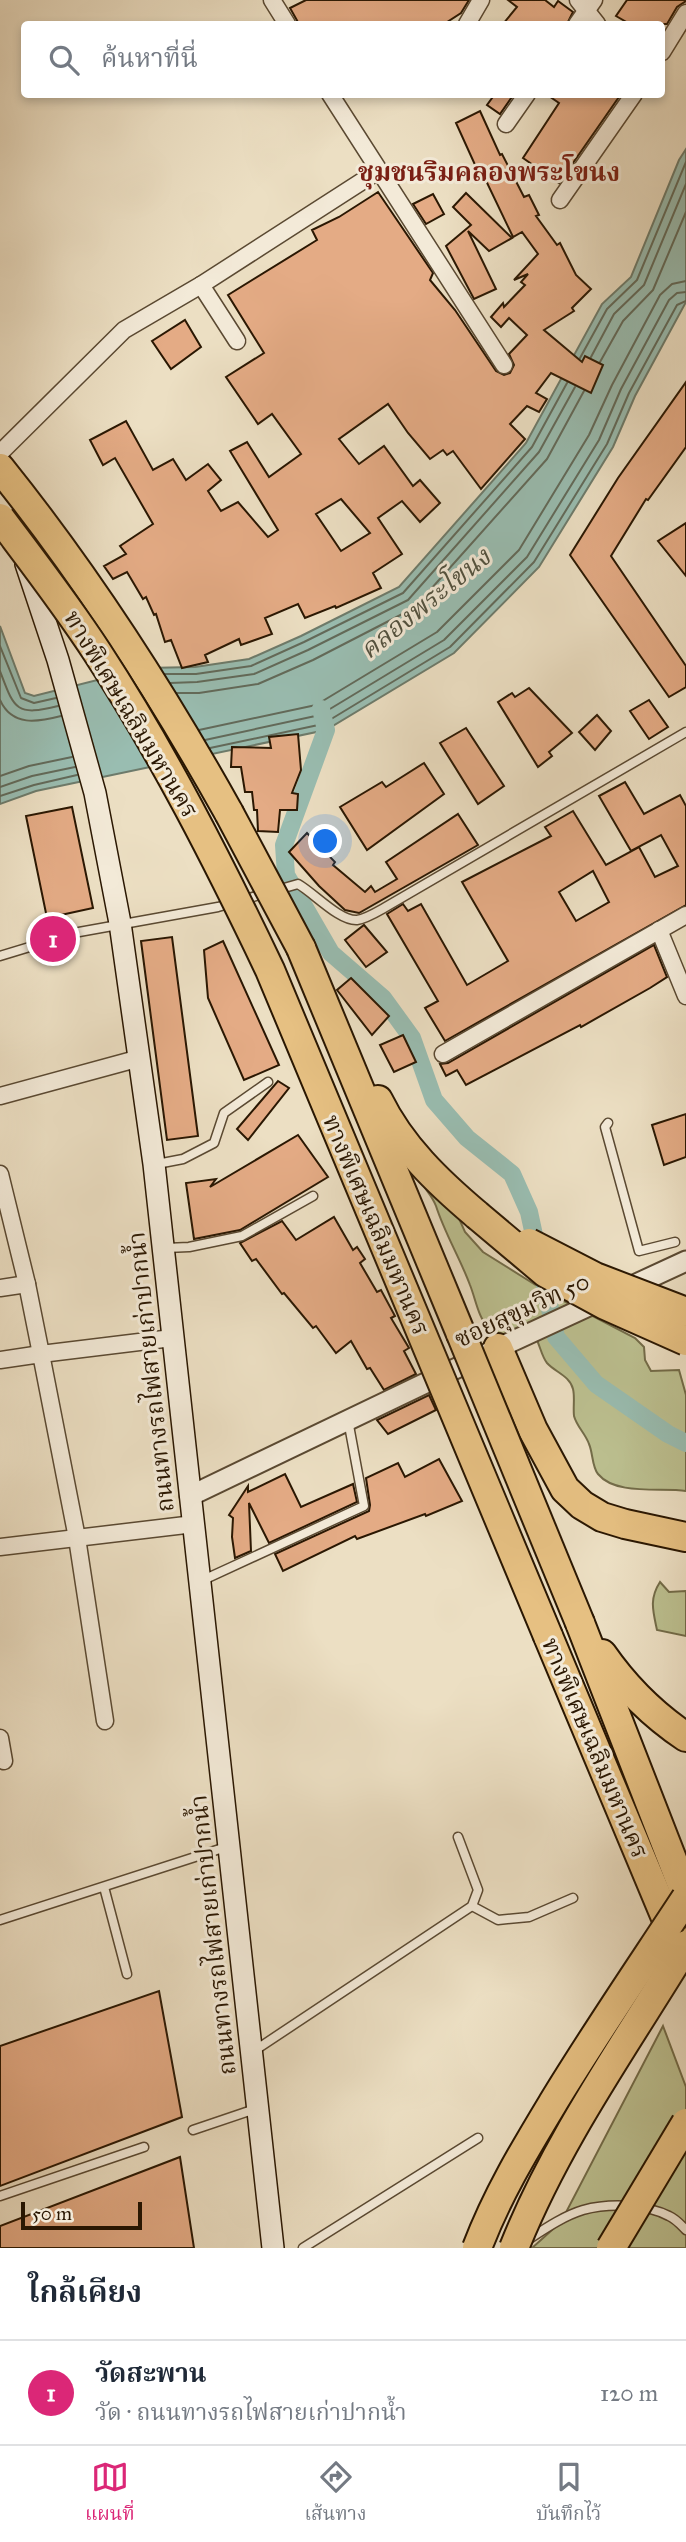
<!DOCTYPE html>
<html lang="th">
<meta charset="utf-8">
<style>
body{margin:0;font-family:"IM FELL Great Primer","Noto Serif Thai",serif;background:#f6f6f7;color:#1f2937}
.scale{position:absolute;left:21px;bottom:18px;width:121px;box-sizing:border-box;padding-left:7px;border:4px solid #2a1702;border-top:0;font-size:19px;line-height:24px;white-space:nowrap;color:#2a1702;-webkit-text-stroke:5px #f3ead8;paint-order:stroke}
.you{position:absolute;left:326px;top:842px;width:24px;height:24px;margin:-18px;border:5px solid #fff;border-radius:50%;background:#1a73e8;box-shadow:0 0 0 10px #1a73e833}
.badge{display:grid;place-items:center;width:46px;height:46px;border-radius:50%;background:#db2777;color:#fff;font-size:23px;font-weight:700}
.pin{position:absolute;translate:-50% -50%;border:4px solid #fff;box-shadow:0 2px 7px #0006}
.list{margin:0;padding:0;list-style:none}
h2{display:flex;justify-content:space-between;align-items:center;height:91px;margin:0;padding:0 28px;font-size:30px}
h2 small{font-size:23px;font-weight:400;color:#747a83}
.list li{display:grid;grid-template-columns:46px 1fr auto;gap:21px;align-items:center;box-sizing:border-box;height:105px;padding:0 28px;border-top:2px solid #e0e1e3}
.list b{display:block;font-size:26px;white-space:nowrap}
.list p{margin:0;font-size:23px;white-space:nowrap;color:#747a83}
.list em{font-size:23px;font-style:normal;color:#747a83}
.icon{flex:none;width:38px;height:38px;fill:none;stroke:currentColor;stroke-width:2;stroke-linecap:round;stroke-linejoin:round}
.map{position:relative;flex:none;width:686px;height:2248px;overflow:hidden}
.search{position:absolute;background:#fff;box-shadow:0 4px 10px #0003;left:21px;right:21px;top:21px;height:77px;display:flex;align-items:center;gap:18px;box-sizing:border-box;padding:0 24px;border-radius:7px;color:#747a83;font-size:26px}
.sheet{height:196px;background:#fff}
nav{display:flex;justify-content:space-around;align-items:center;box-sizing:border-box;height:98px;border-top:2px solid #e0e1e3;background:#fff;font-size:19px;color:#747a83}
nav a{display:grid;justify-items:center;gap:4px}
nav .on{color:#db2777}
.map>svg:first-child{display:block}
.green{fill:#bcc090;stroke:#736c49;stroke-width:2}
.water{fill:#99bdb1;stroke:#6d7b6b;stroke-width:2}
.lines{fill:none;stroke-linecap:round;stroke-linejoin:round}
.shore{stroke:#626a5a;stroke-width:2}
.canal{stroke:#99bdb1;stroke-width:18}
.building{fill:#e4ab85;stroke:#2a1702;stroke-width:2;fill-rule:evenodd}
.service-casing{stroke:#5a4932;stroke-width:11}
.minor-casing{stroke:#5a4932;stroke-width:19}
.tertiary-casing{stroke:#5a4932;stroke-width:23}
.secondary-casing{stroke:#2a1702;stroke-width:24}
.motorway-casing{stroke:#2a1702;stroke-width:32}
.service{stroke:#f3ead8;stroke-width:8}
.minor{stroke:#f3ead8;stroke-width:16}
.tertiary{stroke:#f3ead8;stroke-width:19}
.secondary{stroke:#f3ead8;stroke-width:21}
.motorway{stroke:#e6c082;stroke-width:28}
.motorway-bridge-casing{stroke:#2a1702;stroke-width:32;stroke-linecap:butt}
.motorway-bridge{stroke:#e6c082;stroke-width:28}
.labels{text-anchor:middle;stroke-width:6;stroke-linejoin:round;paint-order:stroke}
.street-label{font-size:24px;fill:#2a1702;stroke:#f3ead8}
.neighbourhood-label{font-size:26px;font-weight:bold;fill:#7a1f14;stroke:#f3ead8}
.water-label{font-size:26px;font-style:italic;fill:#51513f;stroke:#f3ead8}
</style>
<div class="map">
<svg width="686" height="2248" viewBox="0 0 686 2248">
<rect width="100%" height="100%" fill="#ecdfc3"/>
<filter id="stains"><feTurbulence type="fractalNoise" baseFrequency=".00286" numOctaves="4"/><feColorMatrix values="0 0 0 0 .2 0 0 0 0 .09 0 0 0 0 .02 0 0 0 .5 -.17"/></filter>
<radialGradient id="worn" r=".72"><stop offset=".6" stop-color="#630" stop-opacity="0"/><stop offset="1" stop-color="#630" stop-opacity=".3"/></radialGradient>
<g class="green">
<path d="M419 1169 449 1196 465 1232 483 1252 550 1294 635 1338 644 1347 645 1360 651 1371 679 1370 686 1395V1491C662 1487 616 1496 598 1474 592 1467 593 1453 589 1444 585 1433 577 1427 574 1416 573 1407 575 1397 573 1389 570 1376 555 1372 547 1363 542 1357 540 1346 536 1338 522 1338 500 1340 490 1330 478 1318 476 1300 470 1285 460 1258 445 1234 436 1206 430 1190 419 1187 419 1169Z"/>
<path d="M660 1582 669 1592 686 1591V1636L657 1630C653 1611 649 1599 660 1582Z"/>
<polygon points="663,2026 686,2087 686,2248 532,2248 561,2222"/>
</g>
<polygon class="water" points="686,149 686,302 635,396 613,447 539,567 454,653 326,730 36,791 0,804 0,626 25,693 34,696 145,668 195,667 249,659 301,636 399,587 526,443 602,304 631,277 679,160"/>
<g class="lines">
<g class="shore">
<polyline points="591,357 614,314 644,285 686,184"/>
<polyline points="580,358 607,309 637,280 686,162"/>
<polyline points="600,362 623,321 653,290 686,212"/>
<polyline points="0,646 21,698 34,703 56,698"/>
<path d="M0 671C14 708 15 717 58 706"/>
<polyline points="165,674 196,674 251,666 304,642 403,593 532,447 567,383"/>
<polyline points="170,683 197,682 254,674 308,650 408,600 539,452 575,387"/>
<polyline points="177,693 199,693 258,684 313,660 414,608 547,459 584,391"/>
<path d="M0 700C12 727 38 722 61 716"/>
<polyline points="199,730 316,705 437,632 519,550 589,435 612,385 660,295 672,284 686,281"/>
<polyline points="205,740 320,715 444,640 527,557 599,440 621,389 669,300 677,293 686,292"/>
<polyline points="210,748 323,724 450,647 534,562 607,444 629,393 677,305 686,301"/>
<polyline points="0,776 29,766 72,757"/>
<polyline points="0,787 32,776 75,767"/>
<polyline points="0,796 34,785 77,775"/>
</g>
<polyline class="canal" points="321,709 326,730 284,845 286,875 331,953 383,998 412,1038 434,1100 467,1138 512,1174 529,1212 556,1337 596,1384 668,1434 686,1443"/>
</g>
<g class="building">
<polygon points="306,0 469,0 461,13 444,24 299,24 290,8"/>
<polygon points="508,0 545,0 554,7 558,1 573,12 567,24 503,24 517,7"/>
<polygon points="627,0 686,0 686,1 677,7 667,24 630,24 616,16"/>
<polygon points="495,94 514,94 500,114 487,105"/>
<polygon points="546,94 621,94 559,183 523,158 559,103"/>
<path d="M480 111 500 155 502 154 524 197 529 195 539 215 536 216 557 245 560 243 576 275 591 289 572 308 574 311 544 330 582 362 585 356 603 365 591 393 551 373 536 393 547 399 539 412 527 406 510 424 525 439 481 489 453 451 447 455 443 450 430 459 408 433 388 404 339 439 359 464 384 446 413 486 420 480 440 503 420 522 402 501 378 518 402 554 373 573 381 588 336 608 335 606 305 618 298 604 265 618 272 634 241 645 239 639 205 655 208 662 182 668 171 640 165 642 156 614 154 615 146 597 143 599 127 572 113 579 104 566 126 554 120 546 153 524 115 458 103 465 90 440 126 421 153 470 173 459 186 480 208 464 221 480 208 491 221 511 238 502 268 537 278 530 230 451 247 442 269 477 301 454 272 414 258 424 226 377 264 353 228 295 317 240 312 230 339 217 378 192 433 273 430 280 455 310 496 371 504 375 510 373 514 365 509 354 527 335 509 318 501 327 491 317 503 303 504 307 525 285 521 282 528 274 514 280 538 254 522 232 513 237 479 166 476 167 456 123ZM341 499 370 533 341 551 316 514Z"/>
<polygon points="466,193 512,238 489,251 468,231 496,289 474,299 446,246 471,225 453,207"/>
<polygon points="433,194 444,214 426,224 413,204"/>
<polygon points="185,320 201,347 171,369 152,341"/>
<polygon points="686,382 686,447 648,500 646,499 611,556 686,666 686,687 669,697 570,555 618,478"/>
<polygon points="686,523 686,576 658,541"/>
<polygon points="529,688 572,733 549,752 552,756 538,767 498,702 512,693 515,697"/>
<polygon points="649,700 668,727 649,739 630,711"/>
<polygon points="597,715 611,731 595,750 579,732"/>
<polygon points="466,728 504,786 478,804 440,743"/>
<polygon points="298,734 301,770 292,793 298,794 297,810 280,810 278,832 258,831 257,810 254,810 252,792 245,792 241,767 231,767 232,747 271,748 269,737"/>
<polygon points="424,763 444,794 367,850 340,807 382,782 386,787"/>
<path d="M625 782 644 814 680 795 686 806V905L445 1041 425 1008 438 1001 387 914 403 904 408 911 421 904 467 985 508 961 462 882 551 836 545 827 573 811 606 865 639 847 655 877 678 866 661 835 631 851 599 796ZM593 871 609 902 576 921 559 892Z"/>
<polygon points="72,807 93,908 47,918 26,816"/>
<polygon points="458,814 478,845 359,913 345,910 319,886 289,852 307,833 335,862 333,865 365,892 371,886 375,892 397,879 386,862"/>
<polygon points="364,925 387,952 366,967 345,940"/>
<polygon points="172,937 198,1136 167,1140 141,941"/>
<polygon points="223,941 279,1065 244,1080 208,998 204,950"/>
<polygon points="654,945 667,977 650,988 581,1027 580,1025 466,1085 457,1070 446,1076 440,1064 448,1063"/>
<polygon points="351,978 389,1016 372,1035 337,990"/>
<polygon points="403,1035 416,1062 394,1072 380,1045"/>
<polygon points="278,1081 289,1088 248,1140 237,1129"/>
<polygon points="686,1114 686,1157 664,1165 652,1125"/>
<polygon points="298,1135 328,1177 240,1230 194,1239 186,1183 216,1179 210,1187"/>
<polygon points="334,1217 353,1250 357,1247 365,1259 360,1263 377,1292 381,1290 395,1316 391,1318 409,1348 404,1351 416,1374 384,1390 370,1368 367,1369 351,1341 336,1353 316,1326 313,1328 284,1293 282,1294 256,1259 252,1261 240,1243 282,1221 296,1240"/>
<polygon points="429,1395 436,1410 388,1434 377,1420"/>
<polygon points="439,1459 462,1501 426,1516 425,1514 357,1539 355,1536 283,1571 275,1554 369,1511 370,1505 366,1478 398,1463 405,1477"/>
<polygon points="285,1474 301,1507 353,1484 357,1502 269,1543 249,1503 251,1551 235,1558 232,1537 233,1518 229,1515 248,1486 248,1492"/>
<polygon points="159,1991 182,2117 0,2186 0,2046"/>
<polygon points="180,2157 194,2248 0,2248 0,2226"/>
</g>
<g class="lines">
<g class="service-casing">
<g id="service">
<path d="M0 956 79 932 218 907 298 884C314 893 339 921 357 920 365 919 377 912 384 908L686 732"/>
<polyline points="608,1123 605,1127 639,1251 675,1242"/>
<polyline points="157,1164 183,1159 214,1143 224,1113 268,1082"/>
<polyline points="166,1248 189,1247 242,1236 313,1196"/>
<polyline points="201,1581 364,1506 348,1420"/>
<polyline points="104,1887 127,1974"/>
<polyline points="472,1906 498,1920 529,1917 573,1898"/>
<polyline points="0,1920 226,1847"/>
<polyline points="254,2051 472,1906 478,1890 458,1837"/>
<polyline points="193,2130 255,2109"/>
<polyline points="0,2196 144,2147"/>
<path d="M526 2241C543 2230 563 2216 583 2210 609 2203 646 2204 669 2216 676 2219 681 2225 686 2230"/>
<polyline points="303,2248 478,2138"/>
</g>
</g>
<g class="minor-casing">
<g id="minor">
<polyline points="272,0 287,24"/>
<polyline points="578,0 597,24"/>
<polyline points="467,24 481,0"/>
<polyline points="577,24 594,0"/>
<polyline points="662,52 686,13"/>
<polyline points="330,94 504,365"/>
<polyline points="506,124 527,94"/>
<polyline points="560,200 634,94"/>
<polyline points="201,285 237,341"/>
<polyline points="0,453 124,330 201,285 378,171"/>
<polyline points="659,930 686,996"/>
<polyline points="443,1054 686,915"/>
<polyline points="0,1096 140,1058"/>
<polyline points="0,1174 27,1284 41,1354 172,1338"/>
<polyline points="0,1288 27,1284"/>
<polyline points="0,1360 41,1354 77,1538 105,1721"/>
<polyline points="0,1547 194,1524"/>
<polyline points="0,1738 4,1761"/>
</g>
</g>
<g class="tertiary-casing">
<polyline id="tertiary" points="190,1496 511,1342 686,1261"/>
</g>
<g class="secondary-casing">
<polyline id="secondary" points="26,564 58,660 95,793 120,923 154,1164 273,2248"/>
</g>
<g class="motorway-casing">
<g id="motorway">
<path d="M0 468C86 575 162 693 229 813"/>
<polyline points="301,948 461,1334"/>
<path d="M378 1100C401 1147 438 1182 477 1215"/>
<polyline points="498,1348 533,1430 565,1489 582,1505 602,1517 625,1524 686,1537"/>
<polyline points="580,1623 686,1895"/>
<polyline points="548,1636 677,1944"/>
<path d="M602 1654C625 1687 653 1715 686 1737"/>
</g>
</g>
<use href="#service" class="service"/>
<use href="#minor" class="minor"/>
<use href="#tertiary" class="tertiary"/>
<use href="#secondary" class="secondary"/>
<use href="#motorway" class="motorway"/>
<g class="motorway-bridge-casing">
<g id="motorway-bridge">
<path d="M0 518C33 562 67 606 97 652 163 753 218 861 270 970L548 1636"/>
<polyline points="229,813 301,948"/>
<polyline points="477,1215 546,1273 605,1305 686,1341"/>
<polyline points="529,1243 595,1277 686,1312"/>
<polyline points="461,1334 580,1623"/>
<path d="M477 2248C497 2195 525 2149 554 2101 596 2032 642 1965 686 1898"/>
<path d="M514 2248C557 2140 626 2044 686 1945"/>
<polyline points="611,2248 686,2123"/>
</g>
</g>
<use href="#motorway-bridge" class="motorway-bridge"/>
</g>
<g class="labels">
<g class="street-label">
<text transform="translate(131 714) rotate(59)" y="8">ทางพิเศษเฉลิมมหานคร</text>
<text transform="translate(376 1225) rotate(67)" y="8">ทางพิเศษเฉลิมมหานคร</text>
<text transform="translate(522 1310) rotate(-25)" y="8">ซอยสุขุมวิท 50</text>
<text transform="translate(151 1372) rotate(-96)" y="8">ถนนทางรถไฟสายเก่าปากน้ำ</text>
<text transform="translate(595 1748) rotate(67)" y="8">ทางพิเศษเฉลิมมหานคร</text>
<text transform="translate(213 1935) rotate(-96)" y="8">ถนนทางรถไฟสายเก่าปากน้ำ</text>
</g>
<g class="neighbourhood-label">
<text x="489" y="181">ชุมชนริมคลองพระโขนง</text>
</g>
<g class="water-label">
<text transform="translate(425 603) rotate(-39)" y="9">คลองพระโขนง</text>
</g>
</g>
<rect width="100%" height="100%" filter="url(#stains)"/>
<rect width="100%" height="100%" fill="url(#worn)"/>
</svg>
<div class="scale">50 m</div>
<div class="you"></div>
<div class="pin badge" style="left:53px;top:939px">1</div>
<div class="search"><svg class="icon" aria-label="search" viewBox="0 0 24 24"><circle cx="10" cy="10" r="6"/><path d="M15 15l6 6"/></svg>ค้นหาที่นี่</div>
</div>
<section class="sheet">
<h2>ใกล้เคียง<small></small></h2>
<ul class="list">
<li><span class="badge">1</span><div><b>วัดสะพาน</b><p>วัด · ถนนทางรถไฟสายเก่าปากน้ำ</p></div><em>120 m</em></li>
</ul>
</section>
<nav>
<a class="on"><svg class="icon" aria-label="map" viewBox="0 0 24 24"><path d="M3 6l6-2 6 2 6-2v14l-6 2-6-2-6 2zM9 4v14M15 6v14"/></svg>แผนที่</a>
<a><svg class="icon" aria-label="directions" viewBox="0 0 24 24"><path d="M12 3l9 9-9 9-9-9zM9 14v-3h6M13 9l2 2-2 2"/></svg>เส้นทาง</a>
<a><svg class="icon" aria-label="saved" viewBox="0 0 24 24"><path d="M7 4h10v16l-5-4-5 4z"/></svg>บันทึกไว้</a>
</nav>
